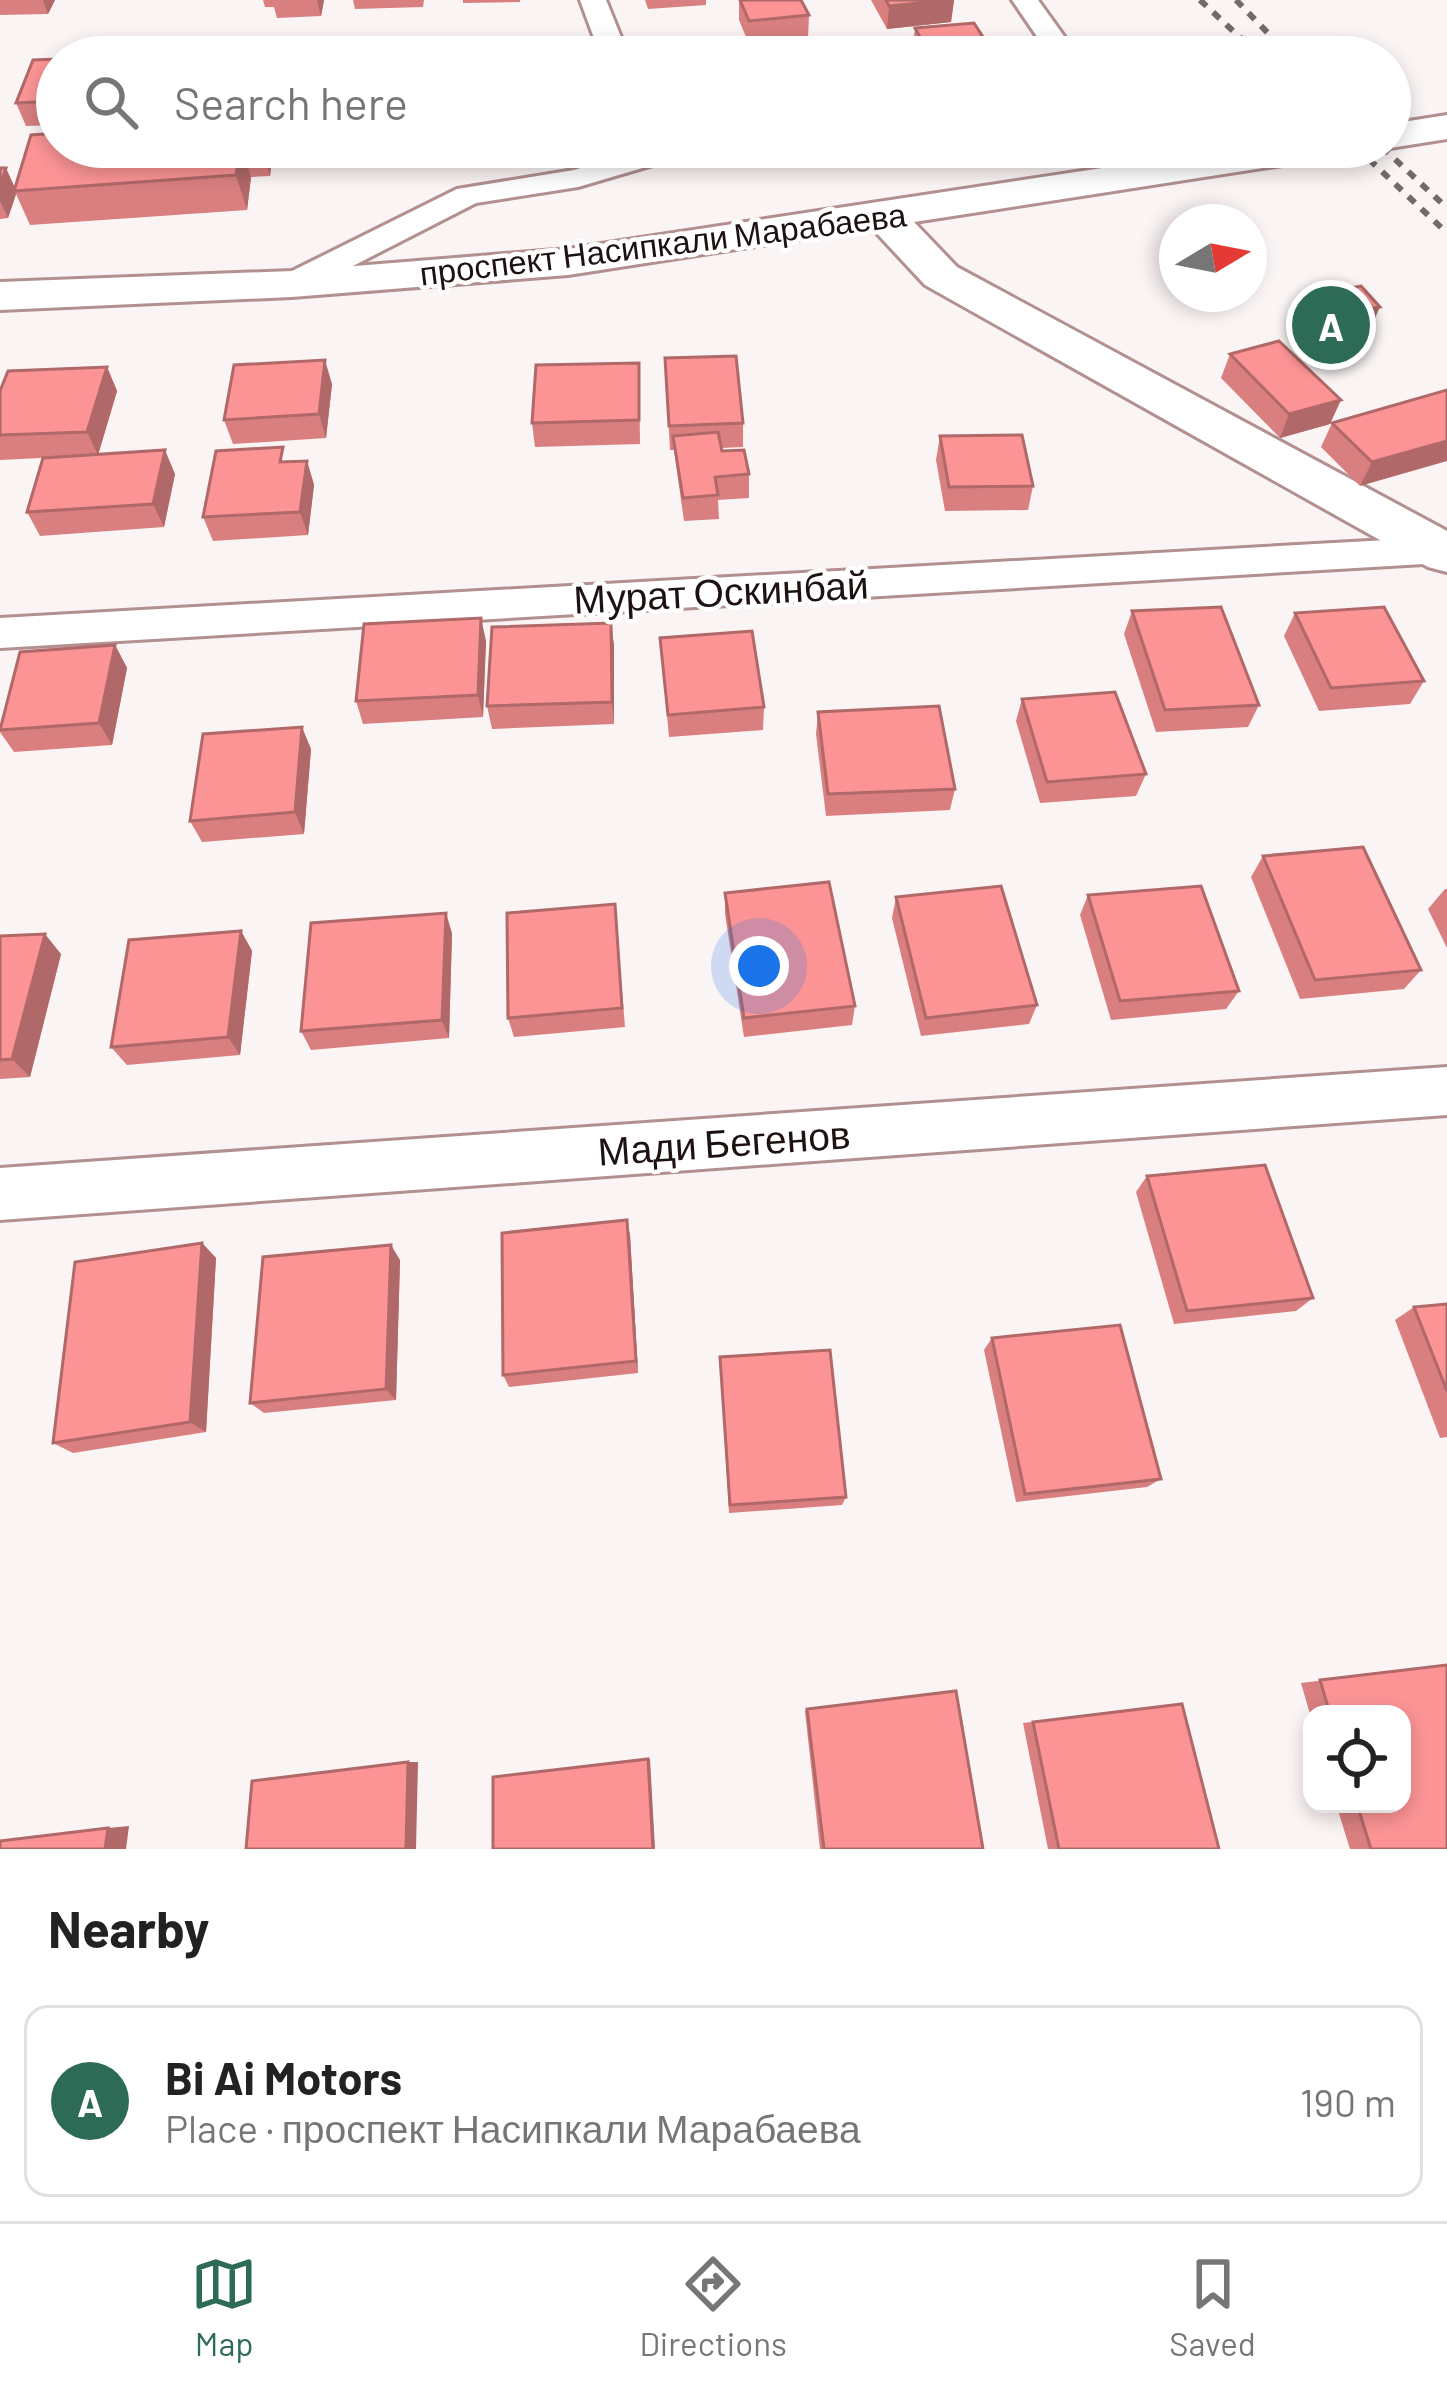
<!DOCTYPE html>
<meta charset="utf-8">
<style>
body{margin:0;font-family:Barlow,sans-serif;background:#f6f6f6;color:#222}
.controls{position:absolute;right:36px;bottom:36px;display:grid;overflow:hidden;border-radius:24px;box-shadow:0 6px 18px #0003}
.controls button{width:108px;height:108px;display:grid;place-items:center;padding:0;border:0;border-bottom:3px solid #e0e0e0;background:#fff;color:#222;font:60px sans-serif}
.compass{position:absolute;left:1159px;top:204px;width:108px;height:108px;border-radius:50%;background:#fff;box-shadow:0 6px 18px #0003;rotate:80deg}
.you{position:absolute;left:759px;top:966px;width:42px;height:42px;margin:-30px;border:9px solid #fff;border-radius:50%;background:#1a73e8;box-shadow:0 0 0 18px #1a73e833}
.badge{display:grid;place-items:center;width:78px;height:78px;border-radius:50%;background:#2e6b57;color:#fff;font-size:39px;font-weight:700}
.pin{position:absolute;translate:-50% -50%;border:6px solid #fff;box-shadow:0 3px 12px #0006}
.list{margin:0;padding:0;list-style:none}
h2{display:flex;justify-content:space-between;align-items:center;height:156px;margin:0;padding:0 48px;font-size:51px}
h2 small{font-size:39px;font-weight:400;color:#767676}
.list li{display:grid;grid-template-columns:78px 1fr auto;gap:36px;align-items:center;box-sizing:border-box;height:192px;margin:0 24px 24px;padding:0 24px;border:3px solid #e0e0e0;border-radius:24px}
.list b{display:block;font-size:45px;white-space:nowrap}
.list p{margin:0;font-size:39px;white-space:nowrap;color:#767676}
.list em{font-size:39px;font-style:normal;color:#767676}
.icon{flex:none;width:66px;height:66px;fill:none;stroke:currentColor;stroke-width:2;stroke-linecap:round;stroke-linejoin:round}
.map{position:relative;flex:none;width:1447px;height:1849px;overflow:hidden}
.search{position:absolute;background:#fff;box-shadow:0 6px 18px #0003;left:36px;right:36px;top:36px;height:132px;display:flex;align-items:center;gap:30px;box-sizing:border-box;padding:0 42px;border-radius:66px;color:#767676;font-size:45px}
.sheet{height:372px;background:#fff}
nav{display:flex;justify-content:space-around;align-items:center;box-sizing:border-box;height:168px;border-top:3px solid #e0e0e0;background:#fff;font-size:33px;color:#767676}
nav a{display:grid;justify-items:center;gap:6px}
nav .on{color:#2e6b57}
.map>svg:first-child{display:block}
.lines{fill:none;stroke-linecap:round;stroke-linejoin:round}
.street-casing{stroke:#b1908f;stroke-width:6}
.secondary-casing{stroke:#b1908f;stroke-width:6}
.street{fill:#fff;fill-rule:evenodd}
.secondary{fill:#fff;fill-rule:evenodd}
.rail{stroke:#736969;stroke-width:6;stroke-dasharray:9 9;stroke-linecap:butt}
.wall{fill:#d97f80}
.shaded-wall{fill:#b06868}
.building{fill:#fc9495;stroke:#b06868;stroke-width:3}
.labels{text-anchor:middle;stroke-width:9;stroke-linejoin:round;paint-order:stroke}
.far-street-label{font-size:33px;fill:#1d1111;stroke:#fff}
.street-label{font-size:39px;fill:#1d1111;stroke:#fff}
</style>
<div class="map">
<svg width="1447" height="1849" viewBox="0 0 1447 1849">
<rect width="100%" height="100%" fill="#fbf4f4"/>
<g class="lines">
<g class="street-casing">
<g id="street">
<polygon points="580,0 606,0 629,57 601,57"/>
<polygon points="1012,0 1038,0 1079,57 1051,57"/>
<polygon points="635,147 761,147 746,156 656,164 578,187 476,203 304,291 280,291 276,284 280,277 457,189 574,170 637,151"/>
<polygon points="1441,537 1447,538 1447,562 1441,563 0,648 0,618"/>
<polygon points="1447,1067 1447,1115 0,1220 0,1168"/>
</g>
</g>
<g class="secondary-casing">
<g id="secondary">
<polygon points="1447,115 1447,139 1390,148 1386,147 1390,147 1390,124"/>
<polygon points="1241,147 1341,147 1335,156 1321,159 914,222 957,267 1447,531 1447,572 1428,567 925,285 872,228 568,275 292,297 0,310 0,282 292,271 568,249"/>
</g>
</g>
<use href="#street" class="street"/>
<use href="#secondary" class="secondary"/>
<g class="rail">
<polyline points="1200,0 1261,57"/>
<polyline points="1236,0 1291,57"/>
<polyline points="1356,147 1447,233"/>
<polyline points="1382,147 1447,208"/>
</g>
</g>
<g class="wall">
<polygon points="0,0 55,0 48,14 0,15"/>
<polygon points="263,0 324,0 321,16 277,18 274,7 265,7"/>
<polygon points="353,0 424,0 423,7 355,9"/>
<polygon points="463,0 520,0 520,2 463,3"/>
<polygon points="645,0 706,0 706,5 648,9"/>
<polygon points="739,0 801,0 809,15 808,38 749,44 739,20"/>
<polygon points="871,0 954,0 951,22 887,29"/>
<polygon points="915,28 990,48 988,57 915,57 912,51"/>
<polygon points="57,59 57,125 26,126 16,103"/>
<polygon points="57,147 269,147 272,158 270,176 251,177 247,210 30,225 16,194 8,218 0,219 0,168 15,188"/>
<polygon points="1302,296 1369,331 1311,341 1293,320"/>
<polygon points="1230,354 1330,424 1280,438 1221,378"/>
<polygon points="665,358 743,423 743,447 722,448 722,451 749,474 749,498 718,500 719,519 684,521 674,450 670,450"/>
<polygon points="639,363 640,444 535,447 532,423"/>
<polygon points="107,367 117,391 98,455 175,474 164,527 40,536 27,512 61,457 0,460 0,391"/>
<polygon points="332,384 326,438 233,444 224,420"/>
<polygon points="1447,390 1360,486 1321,447 1332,423"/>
<polygon points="940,436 1033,486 1028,510 945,511 936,460"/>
<polygon points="307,461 314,485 308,535 213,541 203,517 287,462"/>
<polygon points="1132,611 1259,705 1248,727 1156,732 1124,634"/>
<polygon points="1295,613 1424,681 1410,704 1319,711 1284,636"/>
<polygon points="611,623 614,646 614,724 492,729 487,706"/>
<polygon points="660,638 764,707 763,730 669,737"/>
<polygon points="486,641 483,717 363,724 356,701"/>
<polygon points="115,645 127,668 112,745 14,752 0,732 0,726"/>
<polygon points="1022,699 1146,774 1136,796 1040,803 1016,721"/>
<polygon points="818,712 955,789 950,810 826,816 816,734"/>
<polygon points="311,749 304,834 202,842 190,821"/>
<polygon points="1263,856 1421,970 1404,989 1300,999 1251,877"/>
<polygon points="1445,889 1447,889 1447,948 1428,909"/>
<polygon points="725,893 855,1006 852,1025 744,1037 725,914"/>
<polygon points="1088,895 1239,991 1226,1009 1111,1020 1080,915"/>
<polygon points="896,897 1037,1005 1029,1024 921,1036 892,918"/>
<polygon points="615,904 625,1027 514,1037 508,1018"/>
<polygon points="241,931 252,951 240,1055 127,1065 111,1047"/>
<polygon points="452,933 449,1038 311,1050 301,1031"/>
<polygon points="0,936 61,954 30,1077 0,1079"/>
<polygon points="1147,1176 1313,1298 1296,1311 1174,1324 1136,1192"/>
<polygon points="630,1235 638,1373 509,1387 503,1375"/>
<polygon points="202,1243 216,1258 206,1432 73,1453 53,1443"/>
<polygon points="400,1260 396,1400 264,1413 250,1403"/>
<polygon points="1447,1304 1447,1437 1440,1438 1395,1320 1414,1307"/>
<polygon points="992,1338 1161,1479 1147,1487 1016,1502 984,1350"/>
<polygon points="720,1357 846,1497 842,1505 729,1513"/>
<polygon points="1447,1665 1447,1849 1350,1849 1336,1804 1402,1804 1402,1714 1312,1714 1312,1721 1301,1683"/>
<polygon points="1182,1704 1219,1849 1048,1849 1023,1723"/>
<polygon points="807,1709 983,1849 820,1849 805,1711"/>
</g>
<g class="shaded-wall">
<polygon points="43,0 55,0 48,14"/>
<polygon points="317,0 324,0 321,16"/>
<polygon points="954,0 951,22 887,29 889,6"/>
<polygon points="240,147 242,147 251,177 247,210 236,175"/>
<polygon points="262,147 269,147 272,158 270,176"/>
<polygon points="6,168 16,190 14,191 16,194 8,218 0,201 0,186"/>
<polygon points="1380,307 1369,331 1311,341 1321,317"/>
<polygon points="325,360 332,384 326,438 319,414"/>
<polygon points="107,367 117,391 98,455 87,432"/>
<polygon points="1341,400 1330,424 1280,438 1289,414"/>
<polygon points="1447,441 1447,461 1360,486 1372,462"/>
<polygon points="165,450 175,474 164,527 153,504"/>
<polygon points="307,461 314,485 308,535 300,512"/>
<polygon points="481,618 486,641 483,717 478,695"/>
<polygon points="611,623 614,646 614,724 612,702"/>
<polygon points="115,645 127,668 112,745 99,723"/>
<polygon points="302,727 311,749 304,834 295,812"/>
<polygon points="446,913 452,933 449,1038 442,1020"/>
<polygon points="241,931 252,951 240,1055 228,1037"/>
<polygon points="45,934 61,954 30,1077 12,1059"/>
<polygon points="627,1220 630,1235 638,1373 636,1361"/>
<polygon points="202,1243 216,1258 206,1432 190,1422"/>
<polygon points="391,1245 400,1260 396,1400 386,1389"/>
<polygon points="648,1759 650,1759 655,1849 653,1849"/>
<polygon points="408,1762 418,1762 416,1849 406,1849"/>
<polygon points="129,1826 126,1849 105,1849 108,1828"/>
</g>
<g class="building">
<polygon points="740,0 801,0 809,15 749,21"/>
<polygon points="886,0 949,0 889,6"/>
<polygon points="974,23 990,48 929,53 915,28"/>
<polygon points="742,41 748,57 684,57 681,46"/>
<polygon points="57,59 57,101 16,103 33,60"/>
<polygon points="57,133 57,147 240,147 236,175 14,191 31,135"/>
<polygon points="0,168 6,168 0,186"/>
<polygon points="1361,286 1380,307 1321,317 1302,296"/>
<polygon points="1279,341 1341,400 1289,414 1230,354"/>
<polygon points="736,356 743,423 669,426 665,358"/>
<polygon points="325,360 319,414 224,420 234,365"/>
<polygon points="639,363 639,420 532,423 536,365"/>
<polygon points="107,367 87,432 0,435 0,391 8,371"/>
<polygon points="1447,390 1447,441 1372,462 1332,423"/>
<polygon points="718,432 722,451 744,450 749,474 715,477 718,495 683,498 673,436"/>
<polygon points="1022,435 1033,486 949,487 940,436"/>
<polygon points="283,447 280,462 307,461 300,512 203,517 216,451"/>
<polygon points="165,450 153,504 27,512 43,458"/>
<polygon points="1221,607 1259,705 1165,710 1132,611"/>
<polygon points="1384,607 1424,681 1331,688 1295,613"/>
<polygon points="481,618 478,695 356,701 364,624"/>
<polygon points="611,623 612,702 487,706 492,627"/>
<polygon points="752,631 764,707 668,715 660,638"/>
<polygon points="115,645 99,723 0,730 20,652"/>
<polygon points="1115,692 1146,774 1047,782 1022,699"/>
<polygon points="939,706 955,789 828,794 818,712"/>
<polygon points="302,727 295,812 190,821 203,734"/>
<polygon points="1363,847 1421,970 1315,980 1263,856"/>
<polygon points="829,882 855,1006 744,1018 725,893"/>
<polygon points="1001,886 1037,1005 926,1018 896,897"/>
<polygon points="1201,886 1239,991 1120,1001 1088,895"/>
<polygon points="615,904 622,1008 508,1018 507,913"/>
<polygon points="446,913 442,1020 301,1031 311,923"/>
<polygon points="241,931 228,1037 111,1047 129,940"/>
<polygon points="45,934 12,1059 0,1060 0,936"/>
<polygon points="1265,1165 1313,1298 1187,1311 1147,1176"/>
<polygon points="627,1220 636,1361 503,1375 502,1233"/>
<polygon points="202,1243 190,1422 53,1443 75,1262"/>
<polygon points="391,1245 386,1389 250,1403 263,1257"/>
<polygon points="1447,1304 1447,1391 1414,1307"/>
<polygon points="1120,1325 1161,1479 1025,1494 992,1338"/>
<polygon points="830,1350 846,1497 730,1505 720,1357"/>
<polygon points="1447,1665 1447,1849 1371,1849 1357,1804 1402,1804 1402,1714 1330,1714 1320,1680"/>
<polygon points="956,1691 983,1849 824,1849 807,1709"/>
<polygon points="1182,1704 1219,1849 1059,1849 1033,1722"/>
<polygon points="648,1759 653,1849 493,1849 493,1777"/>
<polygon points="408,1762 406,1849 246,1849 252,1781"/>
<polygon points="108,1828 105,1849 0,1849 0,1841"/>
</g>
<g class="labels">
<g class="far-street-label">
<text transform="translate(663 244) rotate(-7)" y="12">проспект Насипкали Марабаева</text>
</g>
<g class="street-label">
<text transform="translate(721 592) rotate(-3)" y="14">Мурат Оскинбай</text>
<text transform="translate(724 1143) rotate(-4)" y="14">Мади Бегенов</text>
</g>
</g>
</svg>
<div class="controls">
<button><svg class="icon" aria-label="locate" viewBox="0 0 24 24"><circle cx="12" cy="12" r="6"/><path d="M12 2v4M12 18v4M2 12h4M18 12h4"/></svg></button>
</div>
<svg class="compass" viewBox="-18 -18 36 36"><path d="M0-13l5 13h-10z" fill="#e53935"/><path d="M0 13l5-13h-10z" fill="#767676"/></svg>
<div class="you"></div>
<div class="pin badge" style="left:1331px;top:325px">A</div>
<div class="search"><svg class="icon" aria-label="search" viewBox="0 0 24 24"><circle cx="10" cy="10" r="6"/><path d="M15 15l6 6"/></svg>Search here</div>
</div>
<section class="sheet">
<h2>Nearby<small></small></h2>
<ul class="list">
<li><span class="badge">A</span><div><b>Bi Ai Motors</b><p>Place · проспект Насипкали Марабаева</p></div><em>190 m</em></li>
</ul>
</section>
<nav>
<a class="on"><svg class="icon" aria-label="map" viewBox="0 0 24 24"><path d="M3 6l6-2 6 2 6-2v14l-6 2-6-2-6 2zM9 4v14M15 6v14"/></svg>Map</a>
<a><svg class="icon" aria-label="directions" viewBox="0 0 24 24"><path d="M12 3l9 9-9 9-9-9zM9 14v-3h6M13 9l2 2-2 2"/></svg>Directions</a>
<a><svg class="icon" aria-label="saved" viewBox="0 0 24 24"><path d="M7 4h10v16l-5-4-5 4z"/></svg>Saved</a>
</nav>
